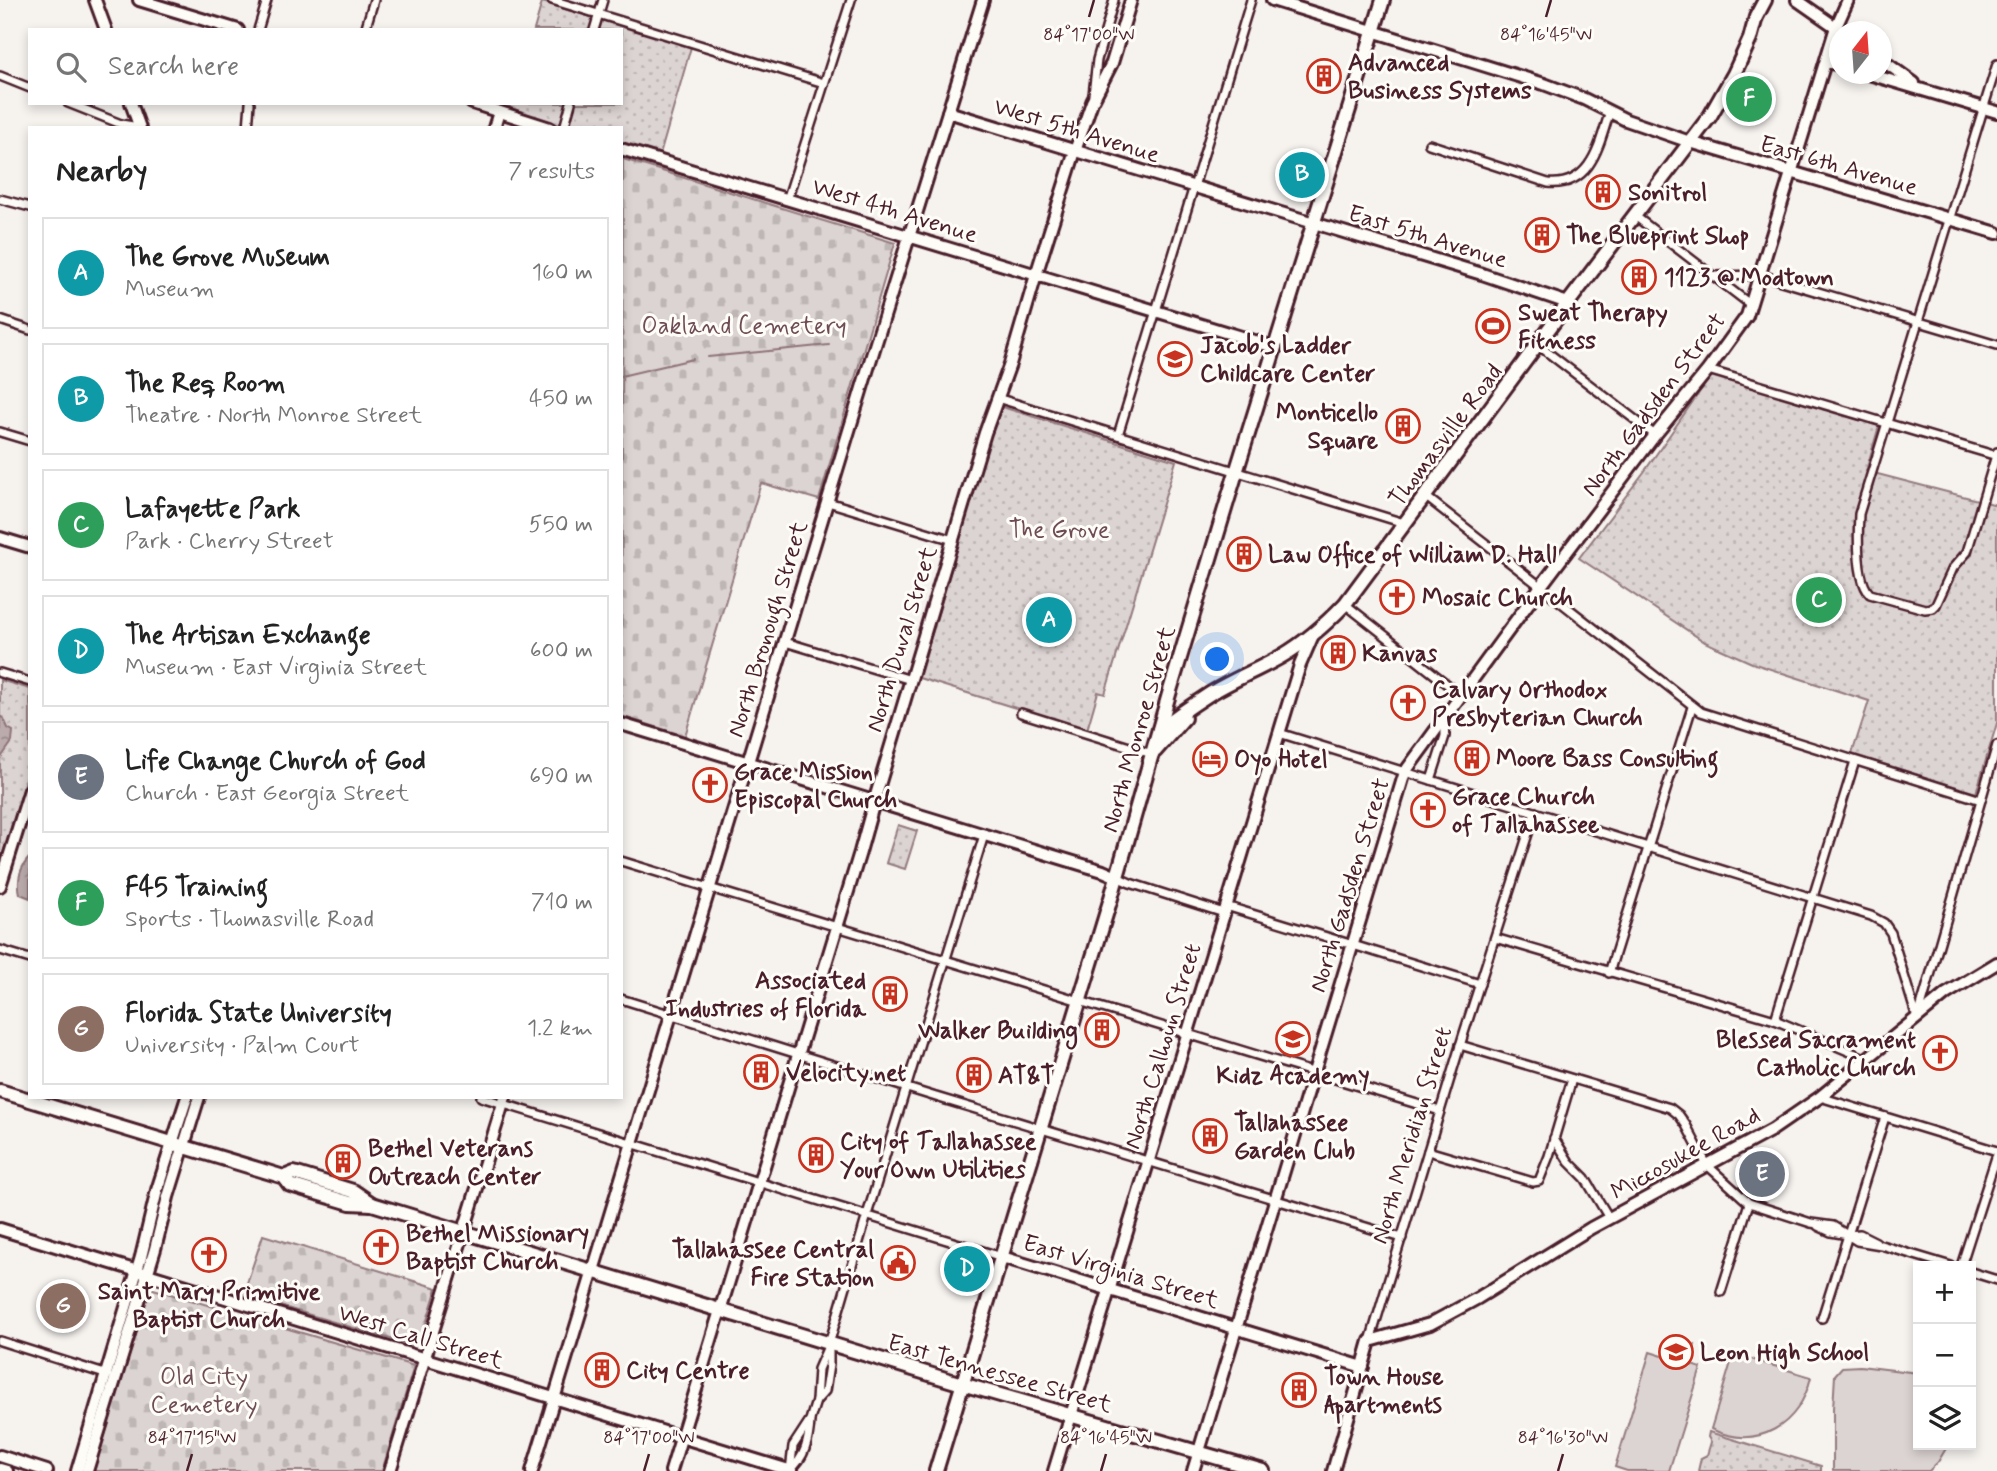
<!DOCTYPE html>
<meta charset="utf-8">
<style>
body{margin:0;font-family:Mynerve,sans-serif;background:#f6f6f6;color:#222}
.controls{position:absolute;right:21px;bottom:21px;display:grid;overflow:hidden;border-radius:0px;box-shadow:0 4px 10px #0003}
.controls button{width:63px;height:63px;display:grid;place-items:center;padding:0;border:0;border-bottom:2px solid #e0e0e0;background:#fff;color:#222;font:35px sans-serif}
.compass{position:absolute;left:1829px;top:21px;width:63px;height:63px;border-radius:50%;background:#fff;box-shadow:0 4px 10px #0003;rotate:17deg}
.you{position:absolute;left:1218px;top:660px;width:24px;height:24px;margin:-18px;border:5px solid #fff;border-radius:50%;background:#1a73e8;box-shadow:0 0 0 10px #1a73e833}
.badge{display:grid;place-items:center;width:46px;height:46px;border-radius:50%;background:#c8321e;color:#fff;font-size:23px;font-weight:700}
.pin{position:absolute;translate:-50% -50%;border:4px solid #fff;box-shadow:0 2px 7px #0006}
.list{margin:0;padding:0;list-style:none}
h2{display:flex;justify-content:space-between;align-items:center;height:91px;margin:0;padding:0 28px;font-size:30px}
h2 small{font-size:23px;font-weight:400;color:#767676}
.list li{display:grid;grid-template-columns:46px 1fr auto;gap:21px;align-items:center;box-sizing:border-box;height:112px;margin:0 14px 14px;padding:0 14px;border:2px solid #e0e0e0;border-radius:0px}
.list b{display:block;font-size:26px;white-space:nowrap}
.list p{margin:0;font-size:23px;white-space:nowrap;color:#767676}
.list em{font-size:23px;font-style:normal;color:#767676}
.icon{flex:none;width:38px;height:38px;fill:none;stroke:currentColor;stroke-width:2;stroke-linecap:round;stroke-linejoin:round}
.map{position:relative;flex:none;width:1997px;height:1471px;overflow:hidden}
.search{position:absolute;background:#fff;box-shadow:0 4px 10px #0003;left:28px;top:28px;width:595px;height:77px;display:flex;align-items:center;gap:18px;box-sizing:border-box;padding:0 24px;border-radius:0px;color:#767676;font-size:26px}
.panel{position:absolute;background:#fff;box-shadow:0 4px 10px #0003;left:28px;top:126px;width:595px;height:973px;border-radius:0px}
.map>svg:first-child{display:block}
.grass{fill:#dcd4d2;stroke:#937a7e;stroke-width:2}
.cemetery{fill:url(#cemetery-stones);stroke:#937a7e;stroke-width:2}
.park{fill:url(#park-dots);stroke:#937a7e;stroke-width:2}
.water{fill:url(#water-ripples);stroke:#8e7378;stroke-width:2}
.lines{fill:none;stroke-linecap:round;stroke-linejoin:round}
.stream{stroke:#8e7378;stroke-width:2}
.street-casing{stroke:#4a1f2b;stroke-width:12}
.secondary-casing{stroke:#4a1f2b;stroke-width:16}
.primary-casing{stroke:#4a1f2b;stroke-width:18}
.street{stroke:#fdfcf7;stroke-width:7}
.secondary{stroke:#fdfcf7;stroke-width:10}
.primary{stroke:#fdfcf7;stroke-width:12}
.ticks{fill:none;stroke:#4a1f2b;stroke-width:2.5}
.labels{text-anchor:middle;stroke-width:6;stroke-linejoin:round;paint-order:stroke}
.poi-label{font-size:24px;font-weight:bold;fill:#4a1f2b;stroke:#fdfcf7;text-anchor:start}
.street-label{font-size:24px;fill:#4a1f2b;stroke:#fdfcf7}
.park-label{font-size:24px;fill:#6e4c55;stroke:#fdfcf7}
.ticks-label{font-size:18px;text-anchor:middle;fill:#4a1f2b;stroke:#fdfcf7;stroke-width:6;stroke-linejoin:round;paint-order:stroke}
</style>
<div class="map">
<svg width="1997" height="1471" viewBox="0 0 1997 1471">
<defs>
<pattern id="cemetery-stones" width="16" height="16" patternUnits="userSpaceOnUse" patternTransform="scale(1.75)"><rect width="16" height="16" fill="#dcd4d2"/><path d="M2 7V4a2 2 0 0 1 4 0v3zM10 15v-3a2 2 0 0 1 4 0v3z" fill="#beb6b4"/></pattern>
<pattern id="park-dots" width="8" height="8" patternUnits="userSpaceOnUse" patternTransform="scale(1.75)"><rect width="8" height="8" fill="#dcd4d2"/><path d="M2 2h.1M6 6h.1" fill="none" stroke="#beb6b4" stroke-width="1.8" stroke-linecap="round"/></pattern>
<pattern id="water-ripples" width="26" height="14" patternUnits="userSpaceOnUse" patternTransform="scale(1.75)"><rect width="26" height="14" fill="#bbabac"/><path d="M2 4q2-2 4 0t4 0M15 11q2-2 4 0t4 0" fill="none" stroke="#9a8b8c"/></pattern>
</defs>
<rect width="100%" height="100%" fill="#f6f3ef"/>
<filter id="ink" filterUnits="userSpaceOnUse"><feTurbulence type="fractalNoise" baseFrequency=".0143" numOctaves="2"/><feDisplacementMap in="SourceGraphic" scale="14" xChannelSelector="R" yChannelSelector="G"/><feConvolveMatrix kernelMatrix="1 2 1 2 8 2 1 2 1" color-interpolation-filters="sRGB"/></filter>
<g filter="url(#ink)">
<g class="grass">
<polygon points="1670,1337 1695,1345 1690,1359 1665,1351"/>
<polygon points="1650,1352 1701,1368 1669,1471 1627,1471 1615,1467"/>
<path d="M1741 1356 1811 1377C1800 1425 1758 1451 1711 1429L1732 1359Z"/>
<polygon points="1860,1366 1918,1373 1918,1445 1948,1445 1938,1462 1929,1471 1833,1471 1833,1409 1835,1375 1842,1367"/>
</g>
<g class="cemetery">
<polygon points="623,159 895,243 819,500 761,483 685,736 621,716"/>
<polygon points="263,1235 437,1288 420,1343 411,1345 243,1295"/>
<polygon points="150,1288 414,1366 382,1471 94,1471"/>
</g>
<g class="park">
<polygon points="542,2 691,47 660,155 621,143 621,128 569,128 509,109 510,103 621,103 621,30 534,30"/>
<polygon points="1712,374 1879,426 1866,471 1997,505 1997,723 1976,793 1852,754 1869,701 1752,663 1705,642 1579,558 1644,472"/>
<polygon points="999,406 1176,461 1105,694 1098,692 1087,730 919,678"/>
<polygon points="0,680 30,689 30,767 0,863"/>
<polygon points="898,825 917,831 905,869 886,863"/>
<polygon points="1709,1432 1821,1466 1821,1471 1698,1471 1701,1458 1707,1455 1711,1442 1708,1437"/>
</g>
<g class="water">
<polygon points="0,716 4,719 8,728 13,731 12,742 0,759"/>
<path d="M30 857V898L20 894C17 880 20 867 30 857Z"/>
</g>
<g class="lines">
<g class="stream">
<polyline points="708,357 829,345"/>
<polyline points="621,376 693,359"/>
</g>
<g class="street-casing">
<g id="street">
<polyline points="552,0 824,83"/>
<polyline points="258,30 267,0"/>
<polyline points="365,30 374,0"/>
<polyline points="594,30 603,0"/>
<path d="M1997 64 1859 514C1858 533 1856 581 1870 594L1925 609 1933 608 1936 605 1953 568 1967 552 1997 452"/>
<polyline points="0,76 30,88"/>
<polyline points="1093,95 1097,60 1114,0"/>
<polyline points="68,103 121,124 139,127"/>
<polyline points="248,128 250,103"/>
<polyline points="564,128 571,103"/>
<path d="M1429 144 1548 183C1591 187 1599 145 1609 114"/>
<polyline points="0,199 30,207"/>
<polyline points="787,200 851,0"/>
<polyline points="1635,216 1751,305"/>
<polyline points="1714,276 1761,275 1997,345"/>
<polyline points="0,320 30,330"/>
<polyline points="1538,345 1655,435"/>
<polyline points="1708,370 1997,456"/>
<polyline points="997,398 1404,523"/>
<polyline points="0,432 30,441"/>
<polyline points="1118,435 1251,0"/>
<polyline points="1425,496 1701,712 1981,800"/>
<polyline points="828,502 953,540"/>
<polyline points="1345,604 1462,696"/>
<polyline points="785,642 911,680"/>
<polyline points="0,673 30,682"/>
<polyline points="1021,713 1152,754"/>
<polyline points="1279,733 1871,916 1884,923 1891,933 1917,1018"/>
<polyline points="1431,780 1445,736 1445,719"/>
<polyline points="621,861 1440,1111"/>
<polyline points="1117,877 1130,883 1224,913"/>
<polyline points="1226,906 1480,984"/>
<polyline points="1495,938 1775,1020 1867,1059"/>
<polyline points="0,950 30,959"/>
<polyline points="1609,973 1692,707"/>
<polyline points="621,999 936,1097 1402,1238"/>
<polyline points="1918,1017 1997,745"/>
<polyline points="1775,1020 1855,761"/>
<polyline points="1460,1045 1670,1108 1679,1115 1686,1125 1707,1165 1749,1203 1811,1223 1833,1226 1857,1241 1881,1245 1951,1266"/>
<polyline points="481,1097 1002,1257"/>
<polyline points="1820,1097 1997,1151"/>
<polyline points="1554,1138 1569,1162 1585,1178 1609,1218"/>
<polyline points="1428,1151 1533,1182 1539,1181 1549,1156 1572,1079"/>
<polyline points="1818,1226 1831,1232 1848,1235 1860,1234 1876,1242"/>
<polyline points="1961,1266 1997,1154"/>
<polyline points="1971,1272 1997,1280"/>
<polyline points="1721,1292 1749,1203"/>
<polyline points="1822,1318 1885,1117"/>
<polyline points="0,1341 108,1375"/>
<polyline points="1370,1341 1463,1036 1535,812"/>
<polyline points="816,1401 818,1369 829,1344 867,1215 984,835"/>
<path d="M790 1470C805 1458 809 1440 810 1421"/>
<polyline points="790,1471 793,1446 810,1420 816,1401 825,1391 829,1365 829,1349"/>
</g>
</g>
<g class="secondary-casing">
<g id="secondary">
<polyline points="95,0 106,30"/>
<polyline points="139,0 238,30"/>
<polyline points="1272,0 1544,84 1584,99 1626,120 1690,142 1997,233"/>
<polyline points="1797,0 1840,30"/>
<polyline points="1882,60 1914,83"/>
<polyline points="1826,62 1840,65"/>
<polyline points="1869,74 1997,112"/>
<polyline points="131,103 140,128"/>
<polyline points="472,103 550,128"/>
<polyline points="948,112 1482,274 1568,303"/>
<polyline points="494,128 499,112"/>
<polyline points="621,149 1274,347"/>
<polyline points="0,538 30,547"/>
<polyline points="621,724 1103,871 1117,877"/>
<polyline points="0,886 30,790"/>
<polyline points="0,1229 792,1471"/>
<polyline points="1002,1257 1363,1367"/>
<polyline points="0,1456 47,1471"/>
<polyline points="0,1469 7,1471"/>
<polyline points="77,1471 141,1257 157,1190 187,1097"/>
<polyline points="87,1471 155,1249 168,1197 199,1097"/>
<polyline points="390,1471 505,1097"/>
<polyline points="532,1471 869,365 983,0"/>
<polyline points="671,1471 860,852 874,802 985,433 1010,364 1036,275 1075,151 1092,102 1112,63 1131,0"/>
<polyline points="1054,1471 1300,665 1313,635"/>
<polyline points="1193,1471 1405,772 1541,586 1655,435 1708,370 1747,316 1836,27 1848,0"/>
<polyline points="1333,1471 1370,1341 1430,1324 1478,1298 1591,1228 1772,1130 1820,1097 1946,994 1997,963"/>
</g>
</g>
<g class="primary-casing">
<g id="primary">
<path d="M1159 730C1175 717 1191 706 1208 695 1232 680 1258 670 1282 656 1306 642 1326 624 1345 604L1568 303 1710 116 1734 74 1750 39 1756 17 1765 0"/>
<polyline points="1155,751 1184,718"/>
<polyline points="0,1091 284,1177 290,1185 350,1203 372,1204 962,1384 1263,1471"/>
<polyline points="284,1177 294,1173 353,1191 372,1204"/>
<polyline points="936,1471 1111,898 1169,694 1234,479 1383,0"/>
</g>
</g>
<use href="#street" class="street"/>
<use href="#secondary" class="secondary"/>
<use href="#primary" class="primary"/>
</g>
</g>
<path class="ticks" d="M1089 17 1094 0M1546 17 1551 0M187 1471 192 1454M644 1471 649 1454M1101 1471 1106 1454M1558 1471 1563 1454"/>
<defs>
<g id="building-ring" transform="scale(1.75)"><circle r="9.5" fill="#fdfcf7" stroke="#c8321e" stroke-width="1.5"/><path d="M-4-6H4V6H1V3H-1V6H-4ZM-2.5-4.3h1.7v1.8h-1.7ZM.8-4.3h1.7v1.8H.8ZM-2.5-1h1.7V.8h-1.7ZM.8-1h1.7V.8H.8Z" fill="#c8321e"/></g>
<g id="stadium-ring" transform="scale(1.75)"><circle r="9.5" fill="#fdfcf7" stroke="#c8321e" stroke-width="1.5"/><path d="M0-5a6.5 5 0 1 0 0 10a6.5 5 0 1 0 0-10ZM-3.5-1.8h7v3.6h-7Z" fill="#c8321e"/></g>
<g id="school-ring" transform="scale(1.75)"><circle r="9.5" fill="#fdfcf7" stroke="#c8321e" stroke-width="1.5"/><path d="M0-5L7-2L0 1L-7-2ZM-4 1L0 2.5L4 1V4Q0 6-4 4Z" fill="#c8321e"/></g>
<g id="church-ring" transform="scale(1.75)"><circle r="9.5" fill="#fdfcf7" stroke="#c8321e" stroke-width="1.5"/><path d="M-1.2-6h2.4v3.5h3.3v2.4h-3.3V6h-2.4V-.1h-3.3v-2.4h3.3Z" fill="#c8321e"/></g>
<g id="hotel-ring" transform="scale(1.75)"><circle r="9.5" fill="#fdfcf7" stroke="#c8321e" stroke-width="1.5"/><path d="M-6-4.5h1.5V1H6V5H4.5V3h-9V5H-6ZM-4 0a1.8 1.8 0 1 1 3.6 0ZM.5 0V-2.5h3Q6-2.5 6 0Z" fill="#c8321e"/></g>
<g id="civic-ring" transform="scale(1.75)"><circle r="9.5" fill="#fdfcf7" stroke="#c8321e" stroke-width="1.5"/><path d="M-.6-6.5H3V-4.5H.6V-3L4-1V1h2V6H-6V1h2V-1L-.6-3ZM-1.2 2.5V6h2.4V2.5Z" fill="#c8321e"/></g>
</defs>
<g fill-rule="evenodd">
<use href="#building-ring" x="1324" y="76"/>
<use href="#building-ring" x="1603" y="192"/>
<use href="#building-ring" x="1542" y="235"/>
<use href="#building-ring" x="1639" y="277"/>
<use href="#stadium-ring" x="1493" y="326"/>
<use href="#school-ring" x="1175" y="359"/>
<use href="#building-ring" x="1403" y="426"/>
<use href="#building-ring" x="1244" y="554"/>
<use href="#church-ring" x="1397" y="597"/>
<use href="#building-ring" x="1338" y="653"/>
<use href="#church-ring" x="1408" y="703"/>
<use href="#building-ring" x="1472" y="758"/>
<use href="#hotel-ring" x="1210" y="759"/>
<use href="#church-ring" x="710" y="785"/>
<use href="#church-ring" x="1428" y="810"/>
<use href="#building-ring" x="890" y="994"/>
<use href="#building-ring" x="1102" y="1030"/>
<use href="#school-ring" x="1293" y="1039"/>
<use href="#church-ring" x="1940" y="1053"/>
<use href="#building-ring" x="761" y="1072"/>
<use href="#building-ring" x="974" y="1075"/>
<use href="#building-ring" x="1210" y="1136"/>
<use href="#building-ring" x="816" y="1155"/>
<use href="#building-ring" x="343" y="1162"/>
<use href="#church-ring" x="381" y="1247"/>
<use href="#church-ring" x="209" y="1255"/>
<use href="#civic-ring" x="898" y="1263"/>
<use href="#school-ring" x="1676" y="1352"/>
<use href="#building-ring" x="602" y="1370"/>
<use href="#building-ring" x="1299" y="1390"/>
</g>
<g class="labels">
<g class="poi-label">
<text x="1348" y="70">Advanced<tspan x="1348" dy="28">Business Systems</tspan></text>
<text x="1628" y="200">Sonitrol</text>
<text x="1566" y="243">The Blueprint Shop</text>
<text x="1664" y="285">1123 @ Modtown</text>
<text x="1518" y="320">Sweat Therapy<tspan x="1518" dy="28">Fitness</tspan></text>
<text x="1200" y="353">Jacob's Ladder<tspan x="1200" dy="28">Childcare Center</tspan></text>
<text x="1378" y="420" text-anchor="end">Monticello<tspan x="1378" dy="28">Square</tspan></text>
<text x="1268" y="562">Law Office of William D. Hall</text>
<text x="1422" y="605">Mosaic Church</text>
<text x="1362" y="661">Kanvas</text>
<text x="1432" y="697">Calvary Orthodox<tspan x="1432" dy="28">Presbyterian Church</tspan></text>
<text x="1496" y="766">Moore Bass Consulting</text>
<text x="1234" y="767">Oyo Hotel</text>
<text x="734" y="779">Grace Mission<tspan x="734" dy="28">Episcopal Church</tspan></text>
<text x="1452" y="804">Grace Church<tspan x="1452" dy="28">of Tallahassee</tspan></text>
<text x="866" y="988" text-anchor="end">Associated<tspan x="866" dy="28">Industries of Florida</tspan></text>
<text x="1078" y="1038" text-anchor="end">Walker Building</text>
<text x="1916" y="1047" text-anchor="end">Blessed Sacrament<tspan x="1916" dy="28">Catholic Church</tspan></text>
<text x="786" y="1080">Velocity.net</text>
<text x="998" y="1083">AT&amp;T</text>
<text x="1293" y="1083" text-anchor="middle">Kidz Academy</text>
<text x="1234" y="1130">Tallahassee<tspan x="1234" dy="28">Garden Club</tspan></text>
<text x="840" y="1149">City of Tallahassee<tspan x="840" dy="28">Your Own Utilities</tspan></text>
<text x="368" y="1156">Bethel Veterans<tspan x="368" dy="28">Outreach Center</tspan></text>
<text x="406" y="1241">Bethel Missionary<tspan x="406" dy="28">Baptist Church</tspan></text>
<text x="874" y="1257" text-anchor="end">Tallahassee Central<tspan x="874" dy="28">Fire Station</tspan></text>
<text x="209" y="1299" text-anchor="middle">Saint Mary Primitive<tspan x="209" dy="28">Baptist Church</tspan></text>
<text x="1700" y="1360">Leon High School</text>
<text x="626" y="1378">City Centre</text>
<text x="1324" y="1384">Town House<tspan x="1324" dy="28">Apartments</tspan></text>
</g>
<g class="street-label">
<text transform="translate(1077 130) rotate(17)" y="8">West 5th Avenue</text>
<text transform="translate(1839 165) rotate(16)" y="8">East 6th Avenue</text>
<text transform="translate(895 210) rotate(17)" y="8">West 4th Avenue</text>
<text transform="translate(1428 236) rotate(17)" y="8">East 5th Avenue</text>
<text transform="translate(1653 404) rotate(-53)" y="8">North Gadsden Street</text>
<text transform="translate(1445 435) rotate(-53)" y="8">Thomasville Road</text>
<text transform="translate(767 629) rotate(-73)" y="8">North Bronough Street</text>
<text transform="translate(901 639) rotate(-73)" y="8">North Duval Street</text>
<text transform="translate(1138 729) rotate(-74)" y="8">North Monroe Street</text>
<text transform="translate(1349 885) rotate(-73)" y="8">North Gadsden Street</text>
<text transform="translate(1162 1046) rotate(-73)" y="8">North Calhoun Street</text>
<text transform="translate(1411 1135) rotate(-73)" y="8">North Meridian Street</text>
<text transform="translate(1685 1153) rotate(-29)" y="8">Miccosukee Road</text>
<text transform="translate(1121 1271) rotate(17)" y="8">East Virginia Street</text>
<text transform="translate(421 1336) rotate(17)" y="8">West Call Street</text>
<text transform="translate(1000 1373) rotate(16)" y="8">East Tennessee Street</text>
</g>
<g class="park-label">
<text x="744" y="333">Oakland Cemetery</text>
<text x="1059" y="537">The Grove</text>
<text x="204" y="1384">Old City<tspan x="204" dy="28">Cemetery</tspan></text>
</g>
</g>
<g class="ticks-label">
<text x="1089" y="40">84°17'00"W</text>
<text x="1546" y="40">84°16'45"W</text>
<text x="192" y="1443">84°17'15"W</text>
<text x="649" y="1443">84°17'00"W</text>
<text x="1106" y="1443">84°16'45"W</text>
<text x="1563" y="1443">84°16'30"W</text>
</g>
</svg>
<div class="controls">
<button>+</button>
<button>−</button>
<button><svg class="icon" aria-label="layers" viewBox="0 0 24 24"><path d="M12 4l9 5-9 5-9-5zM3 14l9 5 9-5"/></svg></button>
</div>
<svg class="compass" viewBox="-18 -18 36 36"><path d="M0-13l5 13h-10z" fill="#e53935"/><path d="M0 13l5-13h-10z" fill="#767676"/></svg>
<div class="you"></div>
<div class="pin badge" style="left:1049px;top:620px;background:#0f9aa8">A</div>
<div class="pin badge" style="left:1302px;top:175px;background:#0f9aa8">B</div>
<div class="pin badge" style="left:1819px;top:600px;background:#2e9e5b">C</div>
<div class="pin badge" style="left:967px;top:1269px;background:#0f9aa8">D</div>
<div class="pin badge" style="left:1762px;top:1174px;background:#6b7280">E</div>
<div class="pin badge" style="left:1749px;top:99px;background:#2e9e5b">F</div>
<div class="pin badge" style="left:63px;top:1306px;background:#8d6e63">G</div>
<div class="search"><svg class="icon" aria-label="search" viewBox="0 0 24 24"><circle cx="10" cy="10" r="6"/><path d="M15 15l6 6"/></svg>Search here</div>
<section class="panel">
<h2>Nearby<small>7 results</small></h2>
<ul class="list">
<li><span class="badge" style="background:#0f9aa8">A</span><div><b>The Grove Museum</b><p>Museum</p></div><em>160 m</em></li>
<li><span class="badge" style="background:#0f9aa8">B</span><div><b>The Req Room</b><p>Theatre · North Monroe Street</p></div><em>450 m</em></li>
<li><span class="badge" style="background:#2e9e5b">C</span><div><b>Lafayette Park</b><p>Park · Cherry Street</p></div><em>550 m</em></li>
<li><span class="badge" style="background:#0f9aa8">D</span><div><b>The Artisan Exchange</b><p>Museum · East Virginia Street</p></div><em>600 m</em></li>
<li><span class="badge" style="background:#6b7280">E</span><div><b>Life Change Church of God</b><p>Church · East Georgia Street</p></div><em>690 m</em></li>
<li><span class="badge" style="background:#2e9e5b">F</span><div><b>F45 Training</b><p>Sports · Thomasville Road</p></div><em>710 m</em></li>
<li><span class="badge" style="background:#8d6e63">G</span><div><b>Florida State University</b><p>University · Palm Court</p></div><em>1.2 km</em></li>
</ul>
</section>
</div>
